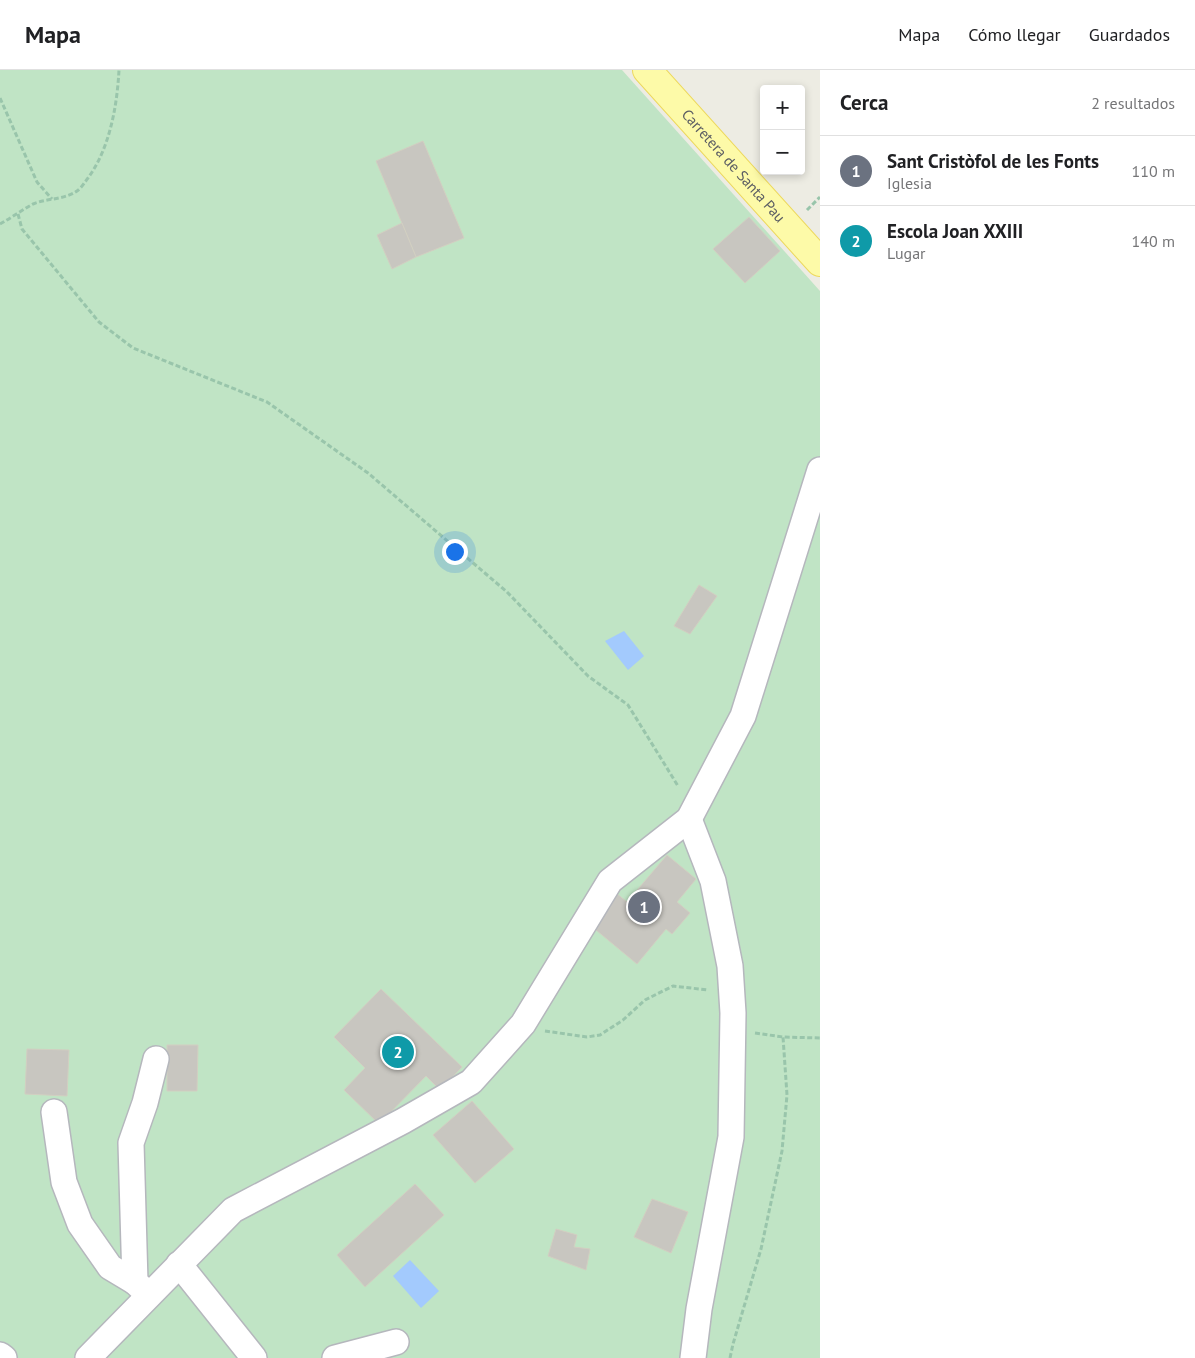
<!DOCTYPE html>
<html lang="es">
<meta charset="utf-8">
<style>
body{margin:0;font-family:"PT Sans",sans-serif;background:#f2f2f2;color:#202124}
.controls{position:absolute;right:15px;top:15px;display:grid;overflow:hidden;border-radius:5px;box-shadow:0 2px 8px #0003}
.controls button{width:45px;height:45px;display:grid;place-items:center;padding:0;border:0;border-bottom:1px solid #e0e0e0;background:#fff;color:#202124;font:25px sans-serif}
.you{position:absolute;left:454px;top:481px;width:18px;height:18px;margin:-12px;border:4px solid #fff;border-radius:50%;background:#1a73e8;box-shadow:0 0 0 8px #1a73e833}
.badge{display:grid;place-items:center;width:32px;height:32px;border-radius:50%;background:#111827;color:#fff;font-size:16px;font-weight:700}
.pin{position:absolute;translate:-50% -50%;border:2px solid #fff;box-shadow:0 1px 5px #0006}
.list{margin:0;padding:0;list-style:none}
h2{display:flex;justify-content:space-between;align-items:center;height:65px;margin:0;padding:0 20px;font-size:21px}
h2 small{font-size:16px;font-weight:400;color:#757577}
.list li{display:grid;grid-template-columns:32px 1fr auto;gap:15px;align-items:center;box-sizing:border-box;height:70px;padding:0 20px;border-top:1px solid #e0e0e0}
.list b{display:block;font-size:19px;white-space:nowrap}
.list p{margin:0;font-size:16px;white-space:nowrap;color:#757577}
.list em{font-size:16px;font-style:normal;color:#757577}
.map{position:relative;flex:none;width:820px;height:1288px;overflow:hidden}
header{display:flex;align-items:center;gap:30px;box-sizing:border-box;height:70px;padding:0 25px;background:#fff;border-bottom:1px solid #e0e0e0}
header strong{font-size:24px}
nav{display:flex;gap:28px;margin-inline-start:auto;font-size:18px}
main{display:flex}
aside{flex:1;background:#fff}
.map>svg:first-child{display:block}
.green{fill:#c0e4c5}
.water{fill:#a3cafd}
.building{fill:#c8c6c0;stroke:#d2cfc1}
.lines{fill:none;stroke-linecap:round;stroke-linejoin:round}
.minor-casing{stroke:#b5b7bd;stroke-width:28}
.major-casing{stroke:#edd85c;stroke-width:30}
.path{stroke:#99c5ab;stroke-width:3;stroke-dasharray:5 2.5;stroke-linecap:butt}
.minor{stroke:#fff;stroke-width:25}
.major{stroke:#fdfaa8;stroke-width:28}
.labels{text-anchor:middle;stroke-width:5;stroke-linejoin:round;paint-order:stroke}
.street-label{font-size:15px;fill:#5b5d63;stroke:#fff}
</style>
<header>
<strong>Mapa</strong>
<nav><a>Mapa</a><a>Cómo llegar</a><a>Guardados</a></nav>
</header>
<main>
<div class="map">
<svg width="820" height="1288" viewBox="0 0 820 1288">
<rect width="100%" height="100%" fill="#edece3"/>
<polygon class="green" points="0,0 622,0 820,221 820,1288 0,1288"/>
<g class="water">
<polygon points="624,561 644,586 628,600 605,571"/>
<polygon points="410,1190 439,1221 421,1238 393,1206"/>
</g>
<g class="building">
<polygon points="423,71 464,168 416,187 376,91"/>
<polygon points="749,147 780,181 745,213 713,179"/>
<polygon points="402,153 416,187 392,199 377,165"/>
<polygon points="699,515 717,526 690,564 674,556"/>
<polygon points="667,785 696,809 677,832 690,843 672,864 666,859 637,894 590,855 616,823 627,832"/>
<polygon points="381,919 462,997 440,1020 426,1006 379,1054 344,1020 365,998 334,967"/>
<polygon points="167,975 198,975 197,1021 167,1021"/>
<polygon points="27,979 69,980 67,1026 25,1024"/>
<polygon points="472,1031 514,1079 475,1113 433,1065"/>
<polygon points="415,1114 444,1145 365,1217 337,1185"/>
<polygon points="652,1129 688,1142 671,1183 634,1167"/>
<polygon points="556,1159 577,1165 574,1177 590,1179 586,1200 548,1186"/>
</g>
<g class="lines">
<g class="minor-casing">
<g id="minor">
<polyline points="689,749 713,811 730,896 733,943 731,1067 699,1239 693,1288"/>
<polyline points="54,1042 64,1112 80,1154 110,1197 135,1212"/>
<polyline points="179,1194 254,1288"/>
<polyline points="149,1225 135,1212 131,1073 145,1033 156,989"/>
<polyline points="0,1285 4,1288"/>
<polyline points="88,1288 233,1140 403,1051 471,1012 523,954 610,811 689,749 743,646 820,400"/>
<polyline points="335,1288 396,1272"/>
</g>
</g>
<g class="major-casing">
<g id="major">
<path id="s1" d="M647 0 820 192"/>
</g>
</g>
<g class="path">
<polyline points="0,28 37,112 52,129"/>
<polyline points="807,140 820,127"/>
<polyline points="18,144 22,159 99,252 133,278 267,332 368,403 507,522 588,606 628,635 678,716"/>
<path d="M0 154C11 148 22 140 33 134 47 128 64 130 77 121 80 119 83 115 85 112 109 82 117 38 119 0"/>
<polyline points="545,961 587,967 600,965 623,950 645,930 673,916 708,920"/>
<polyline points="755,963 783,967 820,968"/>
<polyline points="730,1288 733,1274 761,1179 782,1081 787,1025 783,967"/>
</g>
<use href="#minor" class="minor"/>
<use href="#major" class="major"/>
</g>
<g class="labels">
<g class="street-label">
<text dy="5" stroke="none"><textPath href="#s1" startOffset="129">Carretera de Santa Pau</textPath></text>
</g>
</g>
</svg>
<div class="controls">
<button>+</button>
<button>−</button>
</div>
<div class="you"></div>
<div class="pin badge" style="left:644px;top:837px;background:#6b7280">1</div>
<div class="pin badge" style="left:398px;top:982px;background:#0f9aa8">2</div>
</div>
<aside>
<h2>Cerca<small>2 resultados</small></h2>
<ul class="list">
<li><span class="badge" style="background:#6b7280">1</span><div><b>Sant Cristòfol de les Fonts</b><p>Iglesia</p></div><em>110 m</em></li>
<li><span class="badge" style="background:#0f9aa8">2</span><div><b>Escola Joan XXIII</b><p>Lugar</p></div><em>140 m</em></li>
</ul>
</aside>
</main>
